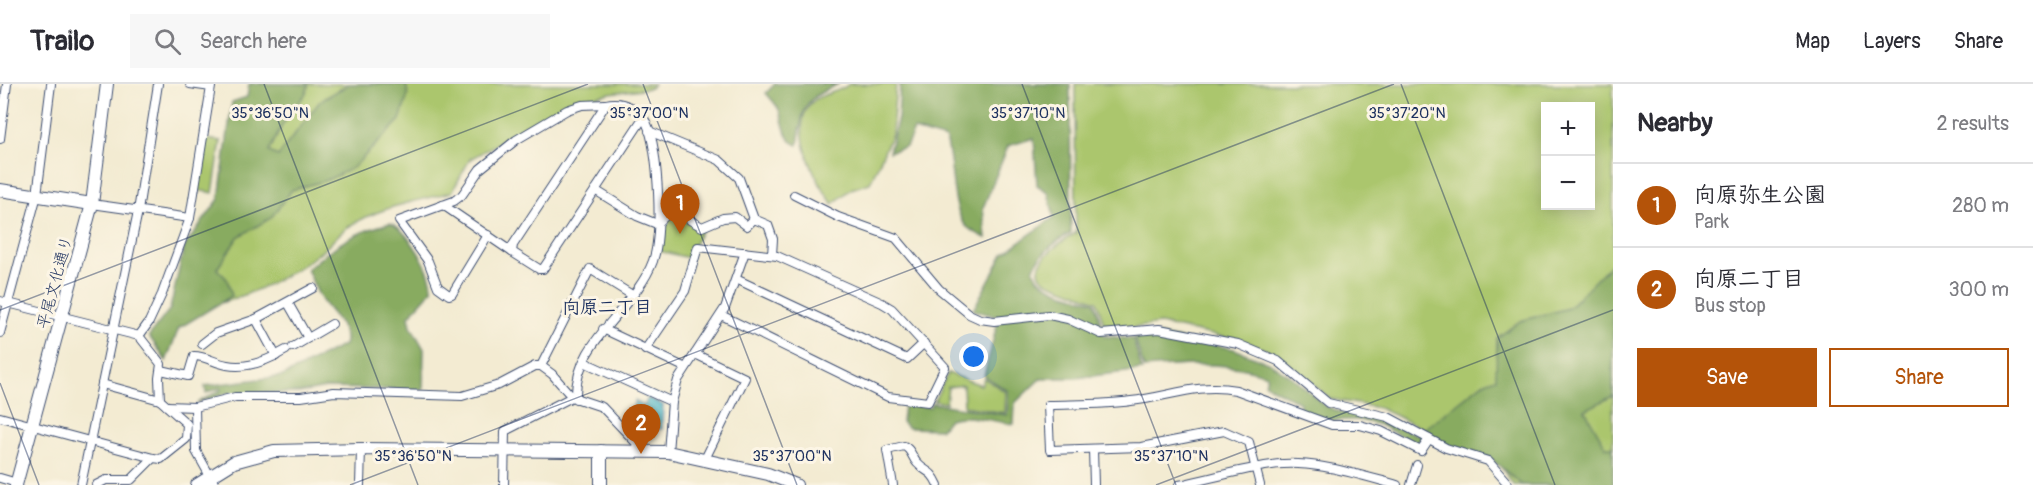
<!DOCTYPE html>
<meta charset="utf-8">
<style>
body{margin:0;font-family:Pangolin,"Klee One",sans-serif;background:#f7f7f7;color:#2b2b33}
.controls{position:absolute;right:18px;top:18px;display:grid;overflow:hidden;border-radius:0px;box-shadow:0 3px 15px #0003}
.controls button{width:54px;height:54px;display:grid;place-items:center;padding:0;border:0;border-bottom:2px solid #e1e1e2;background:#fff;color:#2b2b33;font:30px sans-serif}
.you{position:absolute;left:974px;top:273px;width:21px;height:21px;margin:-15px;border:4px solid #fff;border-radius:50%;background:#1a73e8;box-shadow:0 0 0 9px #1a73e833}
.badge{display:grid;place-items:center;width:39px;height:39px;border-radius:50%;background:#b45309;color:#fff;font-size:20px;font-weight:700}
.pin{position:absolute;translate:-50% -50px;filter:drop-shadow(0 2px 3px #0008)}
.pin::after{content:'';position:absolute;top:32px;width:21px;height:18px;background:inherit;clip-path:polygon(0 0,100% 0,50% 100%)}
.list{margin:0;padding:0;list-style:none}
h2{display:flex;justify-content:space-between;align-items:center;height:78px;margin:0;padding:0 24px;font-size:26px}
h2 small{font-size:20px;font-weight:400;color:#7c7c81}
.list li{display:grid;grid-template-columns:39px 1fr auto;gap:18px;align-items:center;box-sizing:border-box;height:84px;padding:0 24px;border-top:2px solid #e1e1e2}
.list b{display:block;font-size:22px;white-space:nowrap}
.list p{margin:0;font-size:20px;white-space:nowrap;color:#7c7c81}
.list em{font-size:20px;font-style:normal;color:#7c7c81}
.actions{display:flex;gap:12px;padding:18px 24px}
.actions a{flex:1;padding:14px 0;border:2px solid #b45309;border-radius:0px;text-align:center;font-size:21px;color:#b45309}
.actions .main{background:#b45309;color:#fff}
.icon{flex:none;width:33px;height:33px;fill:none;stroke:currentColor;stroke-width:2;stroke-linecap:round;stroke-linejoin:round}
.map{position:relative;flex:none;width:1613px;height:401px;overflow:hidden}
header{display:flex;align-items:center;gap:36px;box-sizing:border-box;height:84px;padding:0 30px;background:#fff;border-bottom:2px solid #e1e1e2}
header strong{font-size:28px}
nav{display:flex;gap:33px;margin-inline-start:auto;font-size:21px}
.search{width:420px;height:54px;background:#f7f7f7;display:flex;align-items:center;gap:15px;box-sizing:border-box;padding:0 21px;border-radius:0px;color:#7c7c81;font-size:22px}
main{display:flex}
aside{flex:1;background:#fff}
.map>svg:first-child{display:block}
.green{fill:#abc66d;stroke:#637a66;stroke-width:1.5;fill-rule:evenodd}
.forest{fill:#88ab60;stroke:#526d5f;stroke-width:1.5}
.water{fill:#4ab5c7;stroke:#327292;stroke-width:1.5}
.lines{fill:none;stroke-linecap:round;stroke-linejoin:round}
.street-casing{stroke:#3b4b6f;stroke-width:10}
.secondary-casing{stroke:#3b4b6f;stroke-width:14}
.street{stroke:#fff;stroke-width:8}
.secondary{stroke:#fff;stroke-width:12}
.ticks{fill:none;stroke:#1b2f5e;stroke-width:1.5;stroke-opacity:0.45}
.labels{text-anchor:middle;stroke-width:6;stroke-linejoin:round;paint-order:stroke}
.street-label{font-size:16px;fill:#1b2f5e;stroke:#fcf5e5}
.neighbourhood-label{font-size:18px;font-weight:bold;fill:#1b2f5e;stroke:#fcf5e5}
.ticks-label{font-size:15px;text-anchor:middle;fill:#1b2f5e;stroke:#fcf5e5;stroke-width:6;stroke-linejoin:round;paint-order:stroke}
</style>
<header>
<strong>Trailo</strong>
<div class="search"><svg class="icon" aria-label="search" viewBox="0 0 24 24"><circle cx="10" cy="10" r="6"/><path d="M15 15l6 6"/></svg>Search here</div>
<nav><a>Map</a><a>Layers</a><a>Share</a></nav>
</header>
<main>
<div class="map">
<svg width="1613" height="401" viewBox="0 0 1613 401">
<rect width="100%" height="100%" fill="#fcf5e5"/>
<filter id="ink" filterUnits="userSpaceOnUse"><feTurbulence type="fractalNoise" baseFrequency=".0167" numOctaves="2"/><feDisplacementMap in="SourceGraphic" scale="12" xChannelSelector="R" yChannelSelector="G"/><feConvolveMatrix kernelMatrix="1 2 1 2 8 2 1 2 1" color-interpolation-filters="sRGB"/></filter>
<filter id="wash" filterUnits="userSpaceOnUse"><feTurbulence type="fractalNoise" baseFrequency=".008" numOctaves="4" result="noise"/><feDisplacementMap in="SourceGraphic" scale="24" xChannelSelector="R" yChannelSelector="G"/><feGaussianBlur stdDeviation="1.35" result="paint"/><feColorMatrix in="noise" values="0 0 0 0 0 0 0 0 0 0 0 0 0 0 0 0 0 1.4 0 .05"/><feComposite in="paint" operator="in"/></filter>
<g filter="url(#wash)">
<rect width="100%" height="100%" fill="#f3ebd2"/>
<g class="green">
<path d="M253 0H654L650 4 610 9 571 18 470 75 452 108C417 117 379 123 348 143 338 150 331 160 321 168 284 196 244 215 198 225Z"/>
<path d="M849 0H896L892 50 870 99 851 105 833 120C816 98 784 37 816 15 826 9 842 7 849 0Z"/>
<path d="M1075 0H1613V401H1513L1500 381 1488 375 1379 324 1331 315 1273 268 1237 256 1160 240 1106 247 1097 217 1047 198C1022 182 1062 157 1076 149ZM1546 22H1590V122H1546Z"/>
<polygon points="205,55 221,57 213,109 196,106"/>
<polygon points="680,121 684,122 686,137 701,146 689,174 659,167 662,144"/>
<polygon points="948,289 981,301 984,294 1006,308 1005,329 964,322 963,301 948,303 946,319 934,317"/>
</g>
<g class="forest">
<polygon points="249,0 309,0 306,9 283,40 269,68 278,72 320,17 349,0 406,0 408,11 400,36 353,84 327,96 292,106 271,134 238,153 217,185 227,195 232,212 179,244 166,277 149,252 170,225 184,163 219,115 232,18 247,13"/>
<path d="M775 0H839C802 15 803 24 798 61 782 56 785 37 778 24 775 19 770 14 766 9Z"/>
<path d="M900 0H1070L1071 149C1056 157 1040 170 1033 186 1042 207 1074 211 1095 218L1104 252 1133 255 1142 286 1076 294H1041L1015 319 1014 340C992 338 971 329 949 335L941 345 908 344 902 338 904 321 930 323 932 319 1007 331 1008 307 984 292 999 233 973 226 1003 170 1054 133 1048 108 1037 101 1034 54 1008 62 983 124 986 154C980 151 971 147 966 142 951 126 953 77 946 55L914 46 906 63 889 68 898 34Z"/>
<path d="M390 139C407 145 433 187 432 206L409 232 411 242 424 265 423 306 326 304 299 309H228L197 319 221 306 220 304 206 309 205 302 283 292 344 261C350 244 329 229 321 215 316 206 311 195 307 185 335 161 354 148 390 139Z"/>
<path d="M1613 178V312L1585 326 1606 363H1613V401H1522L1490 374 1449 362 1424 350 1417 361 1380 341 1359 336H1330L1299 326 1300 319 1265 300 1267 291C1223 276 1189 281 1144 284L1134 253 1159 251 1234 265 1270 279 1297 297 1325 322 1343 329 1363 331 1386 337 1417 351 1483 299 1496 294 1497 254 1520 237 1568 224Z"/>
</g>
<polygon class="water" points="648,314 663,321 662,345 647,344 639,352 625,338 635,317 644,322"/>
</g>
<g filter="url(#ink)">
<g class="lines">
<g class="street-casing">
<g id="street">
<polyline points="649,47 719,76 739,94 754,135 768,141 773,155 772,171"/>
<polyline points="0,55 7,0"/>
<polyline points="595,106 637,132 657,140 680,118 686,117 690,136 702,143 723,134 735,133 747,142 754,135"/>
<polyline points="794,111 838,133 896,154 939,205 969,230 980,235 994,237 1049,231 1068,235 1101,250 1159,245 1238,260 1278,277 1328,319 1388,333 1446,364 1488,377 1509,401"/>
<polyline points="92,120 190,134"/>
<polyline points="443,121 512,168"/>
<polyline points="488,151 452,210 449,211 438,203 428,177 399,137 454,117 462,111 480,85 516,56 567,26 582,21 606,20"/>
<polyline points="736,195 907,275 924,259"/>
<polyline points="0,217 139,252 161,280 159,294 160,316"/>
<polyline points="288,219 308,254"/>
<polyline points="256,235 276,272"/>
<polyline points="603,245 684,283"/>
<polyline points="0,249 37,111 51,0"/>
<polyline points="139,252 149,238 162,210 190,134 211,3 190,0"/>
<polyline points="202,260 216,249 256,235 313,204"/>
<polyline points="293,263 332,240"/>
<polyline points="645,266 685,207 698,163 777,172 882,219 892,225 945,283 928,318 888,313 721,231"/>
<polyline points="695,270 745,294 705,375"/>
<polyline points="584,278 672,318"/>
<polyline points="541,282 590,185 632,211"/>
<path d="M161 286 188 292 194 272C206 272 215 279 227 281 247 285 269 276 286 266"/>
<path d="M576 315C573 257 635 226 653 177 663 148 658 74 649 45 643 26 623 16 606 20L513 161 512 168 539 185H543L643 34"/>
<polyline points="167,322 195,323 235,313 301,313 334,308 462,312 499,301 535,282 541,282 552,290 572,313 602,323 644,367"/>
<polyline points="195,323 196,367 215,401"/>
<polyline points="0,333 153,374 161,375 186,355 187,340 160,316 102,300"/>
<polyline points="1093,365 1094,401"/>
<polyline points="668,368 672,318 678,296 725,224 745,168"/>
<polyline points="0,394 17,399"/>
<polyline points="81,401 138,127 158,0"/>
<polyline points="96,401 106,396 131,396 153,374"/>
<polyline points="360,401 361,365"/>
<polyline points="504,401 505,347 572,313"/>
<path d="M893 401 887 366 904 362C912 366 911 372 917 379 926 389 931 385 938 401"/>
<path d="M1179 401C1207 395 1236 387 1265 382 1309 374 1356 390 1397 401"/>
<path d="M1260 401 1249 358 1224 347 1141 363 1050 366 1048 321C1075 320 1104 321 1131 317 1169 313 1196 299 1236 306L1332 341H1360L1381 347 1421 367 1429 355"/>
<polyline points="1411,401 1417,381"/>
</g>
</g>
<g class="secondary-casing">
<g id="secondary">
<polyline points="0,106 92,120"/>
<polyline points="601,367 601,401"/>
<polyline points="16,401 92,120 107,0"/>
<polyline points="197,401 234,378 274,367 361,365 668,368 768,390 796,401"/>
</g>
</g>
<use href="#street" class="street"/>
<use href="#secondary" class="secondary"/>
</g>
</g>
<path class="ticks" d="M264 0 418 401M643 0 797 401M1022 0 1176 401M1401 0 1555 401M0 226 588 0M0 299 39 401M350 401 1394 0M1156 401 1613 226"/>
<g class="labels">
<g class="street-label">
<text transform="translate(54 198) rotate(-75)" y="6">平尾文化通り</text>
</g>
<g class="neighbourhood-label">
<text x="607" y="229">向原二丁目</text>
</g>
</g>
<g class="ticks-label">
<text x="270" y="34">35°36'50"N</text>
<text x="649" y="34">35°37'00"N</text>
<text x="1028" y="34">35°37'10"N</text>
<text x="1407" y="34">35°37'20"N</text>
<text x="413" y="377">35°36'50"N</text>
<text x="792" y="377">35°37'00"N</text>
<text x="1171" y="377">35°37'10"N</text>
</g>
</svg>
<div class="controls">
<button>+</button>
<button>−</button>
</div>
<div class="you"></div>
<div class="pin badge" style="left:680px;top:150px">1</div>
<div class="pin badge" style="left:641px;top:370px">2</div>
</div>
<aside>
<h2>Nearby<small>2 results</small></h2>
<ul class="list">
<li><span class="badge">1</span><div><b>向原弥生公園</b><p>Park</p></div><em>280 m</em></li>
<li><span class="badge">2</span><div><b>向原二丁目</b><p>Bus stop</p></div><em>300 m</em></li>
</ul>
<div class="actions"><a class="main">Save</a><a>Share</a></div>
</aside>
</main>
